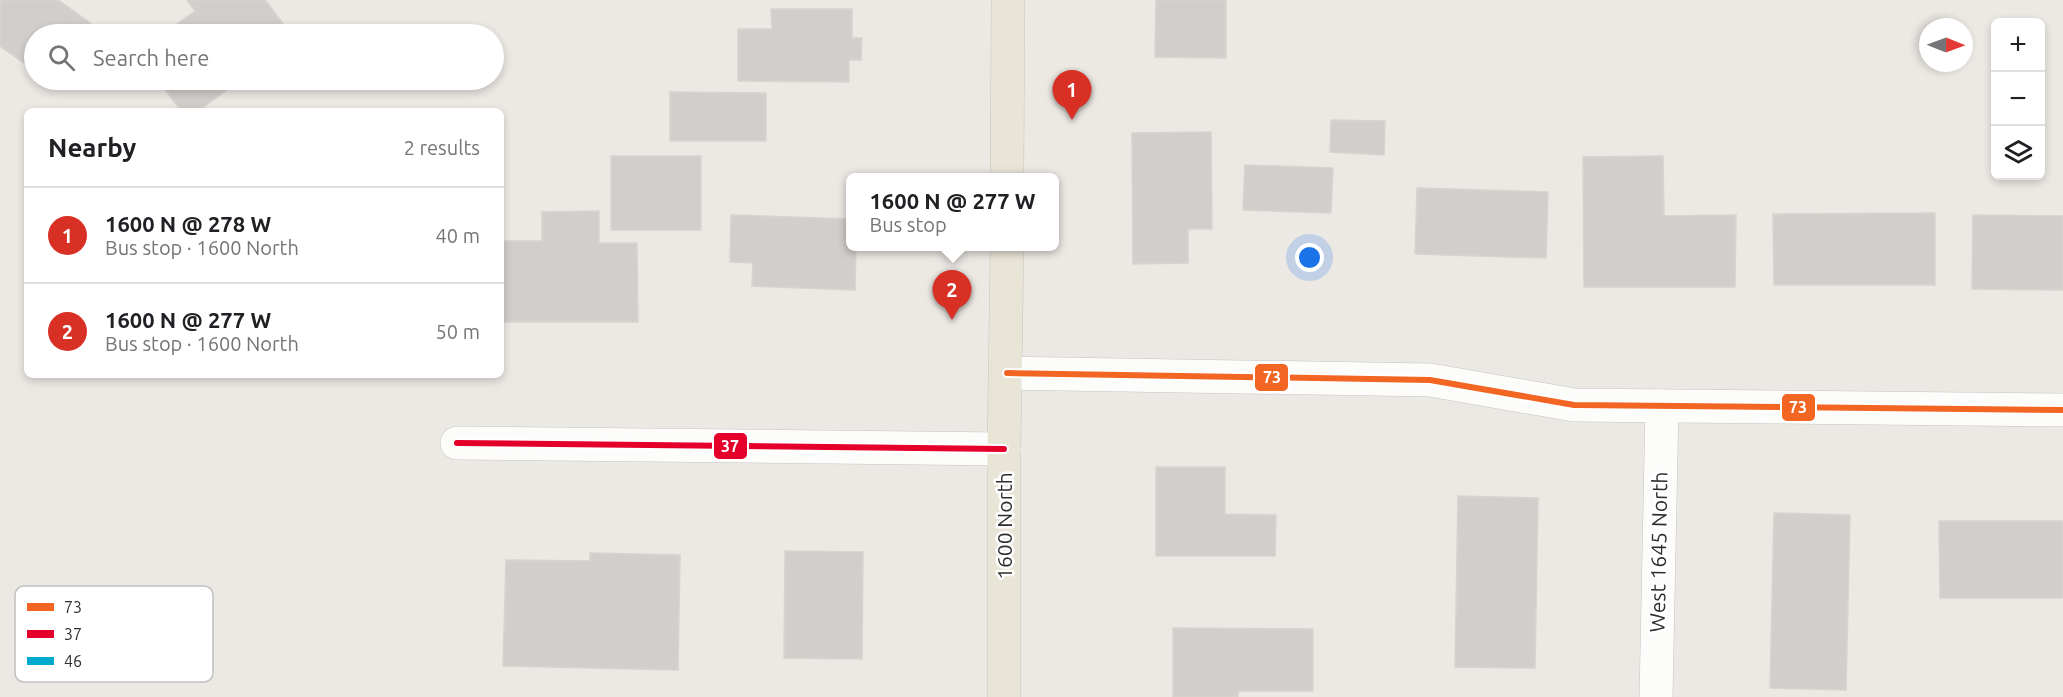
<!DOCTYPE html>
<meta charset="utf-8">
<style>
body{margin:0;font-family:Ubuntu,sans-serif;background:#f6f6f6;color:#202124}
.controls{position:absolute;right:18px;top:18px;display:grid;overflow:hidden;border-radius:9px;box-shadow:0 3px 9px #0003}
.controls button{width:54px;height:54px;display:grid;place-items:center;padding:0;border:0;border-bottom:2px solid #e0e0e0;background:#fff;color:#202124;font:30px sans-serif}
.compass{position:absolute;left:1919px;top:18px;width:54px;height:54px;border-radius:50%;background:#fff;box-shadow:0 3px 9px #0003;rotate:91deg}
.you{position:absolute;left:1310px;top:258px;width:21px;height:21px;margin:-15px;border:4px solid #fff;border-radius:50%;background:#1a73e8;box-shadow:0 0 0 9px #1a73e833}
.badge{display:grid;place-items:center;width:39px;height:39px;border-radius:50%;background:#d93025;color:#fff;font-size:20px;font-weight:700}
.pin{position:absolute;translate:-50% -50px;filter:drop-shadow(0 2px 3px #0008)}
.pin::after{content:'';position:absolute;top:32px;width:21px;height:18px;background:inherit;clip-path:polygon(0 0,100% 0,50% 100%)}
.popup{position:absolute;left:846px;top:173px;width:213px;height:78px;box-sizing:border-box;display:grid;place-content:center;border-radius:9px;background:#fff;filter:drop-shadow(0 2px 4px #0005);font-size:20px;white-space:nowrap;color:#757577}
.popup b{font-size:22px;color:#202124}
.popup::after{content:'';position:absolute;left:50%;top:100%;margin-left:-12px;border:12px solid transparent;border-top-color:#fff}
.list{margin:0;padding:0;list-style:none}
h2{display:flex;justify-content:space-between;align-items:center;height:78px;margin:0;padding:0 24px;font-size:26px}
h2 small{font-size:20px;font-weight:400;color:#757577}
.list li{display:grid;grid-template-columns:39px 1fr auto;gap:18px;align-items:center;box-sizing:border-box;height:96px;padding:0 24px;border-top:2px solid #e0e0e0}
.list b{display:block;font-size:22px;white-space:nowrap}
.list p{margin:0;font-size:20px;white-space:nowrap;color:#757577}
.list em{font-size:20px;font-style:normal;color:#757577}
.icon{flex:none;width:33px;height:33px;fill:none;stroke:currentColor;stroke-width:2;stroke-linecap:round;stroke-linejoin:round}
.map{position:relative;flex:none;width:2063px;height:697px;overflow:hidden}
.search{position:absolute;background:#fff;box-shadow:0 3px 9px #0003;left:24px;top:24px;width:480px;height:66px;display:flex;align-items:center;gap:15px;box-sizing:border-box;padding:0 21px;border-radius:33px;color:#757577;font-size:22px}
.panel{position:absolute;background:#fff;box-shadow:0 3px 9px #0003;left:24px;top:108px;width:480px;height:270px;border-radius:9px}
.map>svg:first-child{display:block}
.building{fill:#d1cecb;stroke:#d7d4d0;stroke-width:1.5}
.lines{fill:none;stroke-linecap:round;stroke-linejoin:round}
.minor-casing{stroke:#c5c4c5;stroke-width:34}
.major-casing{stroke:#c6c5c4;stroke-width:34}
.minor{stroke:#fcfcfb;stroke-width:33}
.major{stroke:#e8e4d6;stroke-width:33}
.bus-1-casing{stroke:#fff;stroke-width:10}
.bus-2-casing{stroke:#fff;stroke-width:10}
.bus-1{stroke:#f26522;stroke-width:6}
.bus-2{stroke:#e4002b;stroke-width:6}
.labels{text-anchor:middle;stroke-width:5;stroke-linejoin:round;paint-order:stroke}
.street-label{font-size:21px;fill:#2e2e2e;stroke:#fff}
.key{fill:#fff;stroke:#c0c0c0;stroke-width:1.5}
.key-label{font-size:16px;fill:#2e2e2e}
.line-badge{stroke:#fff;stroke-width:2}
.badge-label{font-size:16px;text-anchor:middle;font-weight:bold;fill:#fff}
</style>
<div class="map">
<svg width="2063" height="697" viewBox="0 0 2063 697">
<rect width="100%" height="100%" fill="#ece8e4"/>
<g class="building">
<polygon points="0,0 58,0 100,30 97,34 34,34 34,70 0,46"/>
<polygon points="187,0 265,0 291,34 163,34 195,11"/>
<polygon points="1156,0 1226,0 1226,58 1155,57"/>
<polygon points="771,9 852,9 852,38 862,38 861,60 849,60 849,82 738,81 738,29 772,29"/>
<polygon points="49,80 65,80 60,87"/>
<polygon points="158,80 240,80 198,111 181,111"/>
<polygon points="670,92 766,93 766,141 670,141"/>
<polygon points="1331,120 1385,121 1384,155 1330,152"/>
<polygon points="1211,132 1212,229 1188,229 1188,263 1133,264 1132,133"/>
<rect x="611" y="156" width="90" height="74"/>
<polygon points="1663,156 1664,216 1736,215 1735,287 1584,287 1583,157"/>
<polygon points="1245,165 1333,168 1331,213 1243,210"/>
<polygon points="1417,188 1548,192 1546,258 1415,254"/>
<polygon points="599,211 599,243 637,243 638,322 501,322 501,241 542,241 542,212"/>
<polygon points="1935,213 1935,285 1774,285 1773,214"/>
<polygon points="731,215 850,219 850,246 856,246 855,290 752,286 753,263 730,262"/>
<polygon points="1973,215 2063,216 2063,290 1972,289"/>
<polygon points="1156,467 1225,467 1225,514 1276,515 1275,556 1156,556"/>
<polygon points="1458,496 1538,498 1535,668 1455,667"/>
<polygon points="1774,513 1850,515 1846,690 1770,688"/>
<polygon points="1939,521 2063,521 2063,598 1940,598"/>
<polygon points="785,551 863,552 862,659 784,658"/>
<polygon points="590,553 680,555 678,670 503,666 506,560 590,561"/>
<polygon points="1173,628 1313,629 1313,691 1238,691 1238,697 1173,697"/>
</g>
<g class="lines">
<g class="minor-casing">
<g id="minor">
<polyline points="1007,373 1430,380 1574,405 2063,410"/>
<polyline points="457,443 1004,449"/>
<polyline points="1656,697 1662,406"/>
</g>
</g>
<g class="major-casing">
<g id="major">
<polyline points="1007,178 1008,0"/>
<polyline points="1004,697 1004,449 1007,246"/>
</g>
</g>
<use href="#minor" class="minor"/>
<use href="#major" class="major"/>
<g class="bus-1-casing">
<polyline id="bus-1" points="1007,373 1430,380 1574,405 2063,410"/>
</g>
<g class="bus-2-casing">
<polyline id="bus-2" points="457,443 1004,449"/>
</g>
<use href="#bus-1" class="bus-1"/>
<use href="#bus-2" class="bus-2"/>
</g>
<g class="labels">
<g class="street-label">
<text transform="translate(1005 526) rotate(-90)" y="7">1600 North</text>
<text transform="translate(1659 552) rotate(-89)" y="7">West 1645 North</text>
</g>
</g>
<rect x="15" y="586" width="198" height="96" rx="9" class="key"/>
<rect x="27" y="603" width="27" height="8" fill="#f26522"/>
<rect x="27" y="630" width="27" height="8" fill="#e4002b"/>
<rect x="27" y="657" width="27" height="8" fill="#00a9ce"/>
<g class="key-label">
<text x="64" y="613">73</text>
<text x="64" y="640">37</text>
<text x="64" y="667">46</text>
</g>
<g class="line-badge">
<rect x="1254" y="363" width="35" height="29" rx="6" fill="#f26522"/>
<rect x="1781" y="393" width="35" height="29" rx="6" fill="#f26522"/>
<rect x="713" y="432" width="35" height="28" rx="6" fill="#e4002b"/>
</g>
<g class="badge-label">
<text x="1272" y="383">73</text>
<text x="1798" y="413">73</text>
<text x="730" y="452">37</text>
</g>
</svg>
<div class="controls">
<button>+</button>
<button>−</button>
<button><svg class="icon" aria-label="layers" viewBox="0 0 24 24"><path d="M12 4l9 5-9 5-9-5zM3 14l9 5 9-5"/></svg></button>
</div>
<svg class="compass" viewBox="-18 -18 36 36"><path d="M0-13l5 13h-10z" fill="#e53935"/><path d="M0 13l5-13h-10z" fill="#757577"/></svg>
<div class="you"></div>
<div class="pin badge" style="left:1072px;top:120px">1</div>
<div class="pin badge" style="left:952px;top:320px">2</div>
<div class="popup"><b>1600 N @ 277 W</b>Bus stop</div>
<div class="search"><svg class="icon" aria-label="search" viewBox="0 0 24 24"><circle cx="10" cy="10" r="6"/><path d="M15 15l6 6"/></svg>Search here</div>
<section class="panel">
<h2>Nearby<small>2 results</small></h2>
<ul class="list">
<li><span class="badge">1</span><div><b>1600 N @ 278 W</b><p>Bus stop · 1600 North</p></div><em>40 m</em></li>
<li><span class="badge">2</span><div><b>1600 N @ 277 W</b><p>Bus stop · 1600 North</p></div><em>50 m</em></li>
</ul>
</section>
</div>
